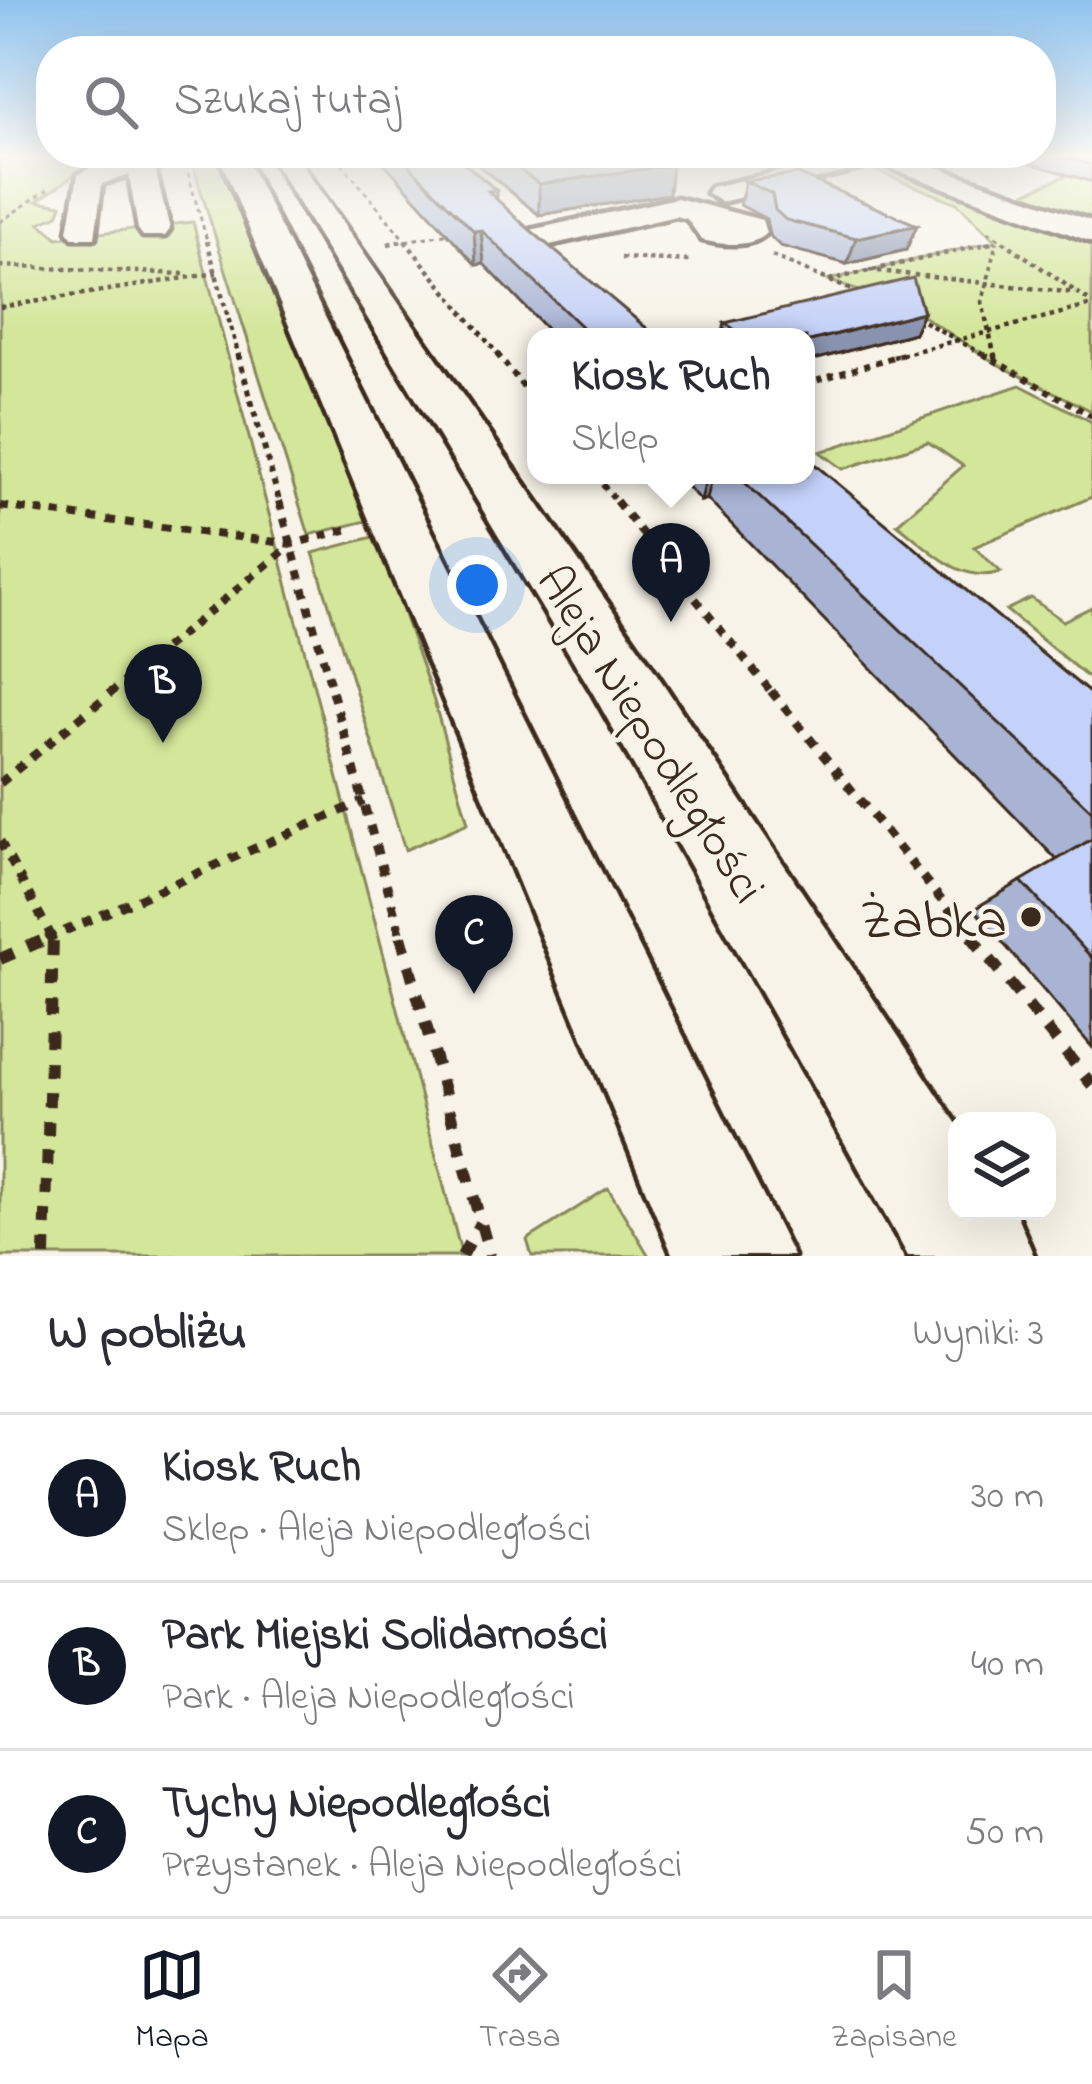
<!DOCTYPE html>
<html lang="pl">
<meta charset="utf-8">
<style>
body{margin:0;font-family:"Indie Flower",sans-serif;background:#f7f7f7;color:#2b2b33}
.controls{position:absolute;right:36px;bottom:36px;display:grid;overflow:hidden;border-radius:24px;box-shadow:0 12px 48px #0002}
.controls button{width:108px;height:108px;display:grid;place-items:center;padding:0;border:0;border-bottom:3px solid #e1e1e2;background:#fff;color:#2b2b33;font:60px sans-serif}
.you{position:absolute;left:477px;top:585px;width:42px;height:42px;margin:-30px;border:9px solid #fff;border-radius:50%;background:#1a73e8;box-shadow:0 0 0 18px #1a73e833}
.badge{display:grid;place-items:center;width:78px;height:78px;border-radius:50%;background:#111827;color:#fff;font-size:39px;font-weight:700}
.pin{position:absolute;translate:-50% -99px;filter:drop-shadow(0 3px 6px #0008)}
.pin::after{content:'';position:absolute;top:63px;width:42px;height:36px;background:inherit;clip-path:polygon(0 0,100% 0,50% 100%)}
.popup{position:absolute;left:527px;top:328px;width:288px;height:156px;box-sizing:border-box;display:grid;place-content:center;border-radius:24px;background:#fff;filter:drop-shadow(0 3px 9px #0005);font-size:39px;white-space:nowrap;color:#7c7c81}
.popup b{font-size:45px;color:#2b2b33}
.popup::after{content:'';position:absolute;left:50%;top:100%;margin-left:-24px;border:24px solid transparent;border-top-color:#fff}
.list{margin:0;padding:0;list-style:none}
h2{display:flex;justify-content:space-between;align-items:center;height:156px;margin:0;padding:0 48px;font-size:51px}
h2 small{font-size:39px;font-weight:400;color:#7c7c81}
.list li{display:grid;grid-template-columns:78px 1fr auto;gap:36px;align-items:center;box-sizing:border-box;height:168px;padding:0 48px;border-top:3px solid #e1e1e2}
.list b{display:block;font-size:45px;white-space:nowrap}
.list p{margin:0;font-size:39px;white-space:nowrap;color:#7c7c81}
.list em{font-size:39px;font-style:normal;color:#7c7c81}
.icon{flex:none;width:66px;height:66px;fill:none;stroke:currentColor;stroke-width:2;stroke-linecap:round;stroke-linejoin:round}
.map{position:relative;flex:none;width:1092px;height:1256px;overflow:hidden}
.search{position:absolute;background:#fff;box-shadow:0 12px 48px #0002;left:36px;right:36px;top:36px;height:132px;display:flex;align-items:center;gap:30px;box-sizing:border-box;padding:0 42px;border-radius:48px;color:#7c7c81;font-size:45px}
.sheet{height:660px;background:#fff}
nav{display:flex;justify-content:space-around;align-items:center;box-sizing:border-box;height:168px;border-top:3px solid #e1e1e2;background:#fff;font-size:33px;color:#7c7c81}
nav a{display:grid;justify-items:center;gap:6px}
nav .on{color:#111827}
.map>svg:first-child{display:block}
.green{fill:#d4e69a;stroke:#88885c;stroke-width:3}
.lines{fill:none;stroke-linecap:round;stroke-linejoin:round}
.minor-casing{stroke:#3b2a1e;stroke-width:9}
.path-far5{stroke:#3b2a1e;stroke-width:3;stroke-dasharray:4.5 4.5;stroke-linecap:butt}
.path-far4{stroke:#3b2a1e;stroke-width:4.5;stroke-dasharray:4.5 4.5;stroke-linecap:butt}
.path-far3{stroke:#3b2a1e;stroke-width:6;stroke-dasharray:6 6;stroke-linecap:butt}
.path-far2{stroke:#3b2a1e;stroke-width:8;stroke-dasharray:9 9;stroke-linecap:butt}
.path-far1{stroke:#3b2a1e;stroke-width:9;stroke-dasharray:10 10;stroke-linecap:butt}
.path{stroke:#3b2a1e;stroke-width:12;stroke-dasharray:15 15;stroke-linecap:butt}
.minor{fill:#f7f3e8;fill-rule:evenodd}
.wall{fill:#a9b4d5;stroke:#3b2a1e;stroke-width:3}
.shaded-wall{fill:#8992ae;stroke:#3b2a1e;stroke-width:3}
.building{fill:#c4d1f8;stroke:#3b2a1e;stroke-width:3}
.poi-dot{fill:#3b2a1e;stroke:#f7f3e8;stroke-width:4.5}
.labels{text-anchor:middle;stroke-width:9;stroke-linejoin:round;paint-order:stroke}
.street-label{font-size:48px;fill:#3b2a1e;stroke:#f7f3e8}
.near-poi-label{font-size:57px;fill:#3b2a1e;stroke:#f7f3e8;text-anchor:end}
</style>
<div class="map">
<svg width="1092" height="1256" viewBox="0 0 1092 1256">
<rect width="100%" height="100%" fill="#f7f3e8"/>
<filter id="ink" filterUnits="userSpaceOnUse"><feTurbulence type="fractalNoise" baseFrequency=".00833" numOctaves="2"/><feDisplacementMap in="SourceGraphic" scale="24" xChannelSelector="R" yChannelSelector="G"/><feConvolveMatrix kernelMatrix="1 2 1 2 8 2 1 2 1" color-interpolation-filters="sRGB"/></filter>
<g filter="url(#ink)">
<g class="green">
<polygon points="0,156 130,159 80,171 37,201 62,205 58,215 40,223 58,238 193,222 462,1256 0,1256"/>
<polygon points="190,156 220,156 371,520 309,535"/>
<polygon points="870,158 1092,239 1092,411 997,364 915,311 828,280 996,241 957,203 854,162"/>
<polygon points="1092,171 1092,226 1013,198 1074,172"/>
<path d="M1020 385 1092 422V497L974 547 1001 572C959 585 929 548 897 524L963 466 928 442 843 469 820 452Z"/>
<polygon points="377,536 434,701 468,823 405,850 313,553"/>
<polygon points="1031,598 1063,621 1092,607 1092,681 1006,610"/>
<polygon points="608,1188 649,1256 532,1256 527,1240"/>
</g>
<g class="lines">
<g class="minor-casing">
<g id="minor">
<polygon points="219,156 245,156 793,1256 673,1256"/>
<polygon points="270,156 296,156 644,655 957,1124 957,1211 1015,1211 1034,1256 908,1256 594,695"/>
<polygon points="848,156 905,156 1092,221 1092,242 879,164 721,202 707,193 711,187"/>
<polygon points="141,157 154,165 170,229 165,236 143,236 138,229 129,175 102,184 95,238 73,238 68,231 78,175 95,165"/>
<path d="M677 198 762 220 766 233C753 248 721 245 702 240L687 219 676 216 541 247 525 237 530 230Z"/>
</g>
</g>
<g class="path-far5">
<polyline points="183,156 208,244"/>
<polyline points="336,156 408,244"/>
<polyline points="452,160 492,156"/>
<polyline points="0,222 48,189"/>
<polyline points="988,231 1007,244"/>
<polyline points="388,244 456,232"/>
<polyline points="985,244 996,242"/>
</g>
<g class="path-far4">
<polyline points="207,241 239,357"/>
<polyline points="405,241 500,357"/>
<polyline points="1003,241 1092,303"/>
<polyline points="388,244 402,241"/>
<polyline points="772,256 863,295"/>
<polyline points="621,258 690,261"/>
<polyline points="0,266 184,274"/>
<polyline points="869,270 1075,293"/>
<polyline points="829,280 996,242"/>
<polyline points="0,307 217,273"/>
<polyline points="916,317 988,357"/>
<polyline points="893,357 1092,305"/>
<polyline points="995,357 982,302 997,242"/>
</g>
<g class="path-far3">
<polyline points="238,354 280,504"/>
<polyline points="497,354 536,402"/>
<polyline points="983,354 1092,416"/>
<polyline points="994,354 997,363"/>
<polyline points="806,384 903,354"/>
<polyline points="595,475 619,504"/>
</g>
<g class="path-far2">
<polyline points="279,501 333,694"/>
<polyline points="616,501 773,694"/>
<polyline points="0,506 292,544 349,529"/>
<polyline points="109,694 291,545"/>
</g>
<g class="path-far1">
<polyline points="332,691 402,939"/>
<polyline points="771,691 973,939"/>
<polyline points="0,783 113,691"/>
<polyline points="0,841 53,939"/>
<polyline points="46,939 364,801"/>
</g>
<g class="path">
<polyline points="401,936 490,1256"/>
<polyline points="971,936 1092,1085"/>
<polyline points="0,959 53,936"/>
<polyline points="45,1256 53,936"/>
<polyline points="462,1256 480,1223"/>
</g>
<use href="#minor" class="minor"/>
</g>
<g class="wall">
<polygon points="378,156 456,156 496,190 497,200 523,224 656,337 554,337 484,264 476,265"/>
<polygon points="467,156 655,156 669,194 539,215"/>
<polygon points="1007,156 1092,156 1092,182"/>
<polygon points="745,181 917,225 906,250 847,264 780,246 769,235 766,219 740,205"/>
<polygon points="923,312 914,333 806,362 806,337 722,337 725,323"/>
<polygon points="676,475 806,475 1092,695 1092,1047 974,909 1057,860 707,499 701,501"/>
</g>
<g class="shaded-wall">
<polygon points="672,165 669,194 539,215 539,184"/>
<polygon points="917,225 906,250 847,264 856,238"/>
<polygon points="481,230 484,264 476,265 474,231"/>
<polygon points="923,312 914,333 806,362 806,342"/>
<polygon points="707,475 713,475 707,499 701,501"/>
</g>
<g class="building">
<polygon points="400,156 456,156 496,190 488,191 523,224 656,336 592,337 481,230 474,231"/>
<polygon points="501,156 655,156 672,165 539,184"/>
<polygon points="1060,156 1092,156 1092,165"/>
<polygon points="798,174 917,225 856,238 786,220 775,210 772,194 745,181"/>
<polygon points="913,278 923,312 806,342 806,337 745,337 725,323"/>
<polygon points="806,457 1092,695 1092,811 737,475 806,475"/>
<polygon points="1092,839 1092,958 1021,881"/>
</g>
</g>
<linearGradient id="sky" x2="0" y2="1"><stop stop-color="#8fc2ee"/><stop offset="0.47" stop-color="#fbfaf5"/><stop offset="1" stop-color="#fbfaf5" stop-opacity="0"/></linearGradient>
<rect width="1092" height="332" fill="url(#sky)"/>
<circle class="poi-dot" cx="1031" cy="917" r="12"/>
<g class="labels">
<g class="street-label">
<text transform="translate(653 733) rotate(58)" y="17">Aleja Niepodległości</text>
</g>
<g class="near-poi-label">
<text x="1007" y="937">Żabka</text>
</g>
</g>
</svg>
<div class="controls">
<button><svg class="icon" aria-label="layers" viewBox="0 0 24 24"><path d="M12 4l9 5-9 5-9-5zM3 14l9 5 9-5"/></svg></button>
</div>
<div class="you"></div>
<div class="pin badge" style="left:671px;top:622px">A</div>
<div class="popup"><b>Kiosk Ruch</b>Sklep</div>
<div class="pin badge" style="left:163px;top:743px">B</div>
<div class="pin badge" style="left:474px;top:994px">C</div>
<div class="search"><svg class="icon" aria-label="search" viewBox="0 0 24 24"><circle cx="10" cy="10" r="6"/><path d="M15 15l6 6"/></svg>Szukaj tutaj</div>
</div>
<section class="sheet">
<h2>W pobliżu<small>Wyniki: 3</small></h2>
<ul class="list">
<li><span class="badge">A</span><div><b>Kiosk Ruch</b><p>Sklep · Aleja Niepodległości</p></div><em>30 m</em></li>
<li><span class="badge">B</span><div><b>Park Miejski Solidarności</b><p>Park · Aleja Niepodległości</p></div><em>40 m</em></li>
<li><span class="badge">C</span><div><b>Tychy Niepodległości</b><p>Przystanek · Aleja Niepodległości</p></div><em>50 m</em></li>
</ul>
</section>
<nav>
<a class="on"><svg class="icon" aria-label="map" viewBox="0 0 24 24"><path d="M3 6l6-2 6 2 6-2v14l-6 2-6-2-6 2zM9 4v14M15 6v14"/></svg>Mapa</a>
<a><svg class="icon" aria-label="directions" viewBox="0 0 24 24"><path d="M12 3l9 9-9 9-9-9zM9 14v-3h6M13 9l2 2-2 2"/></svg>Trasa</a>
<a><svg class="icon" aria-label="saved" viewBox="0 0 24 24"><path d="M7 4h10v16l-5-4-5 4z"/></svg>Zapisane</a>
</nav>
